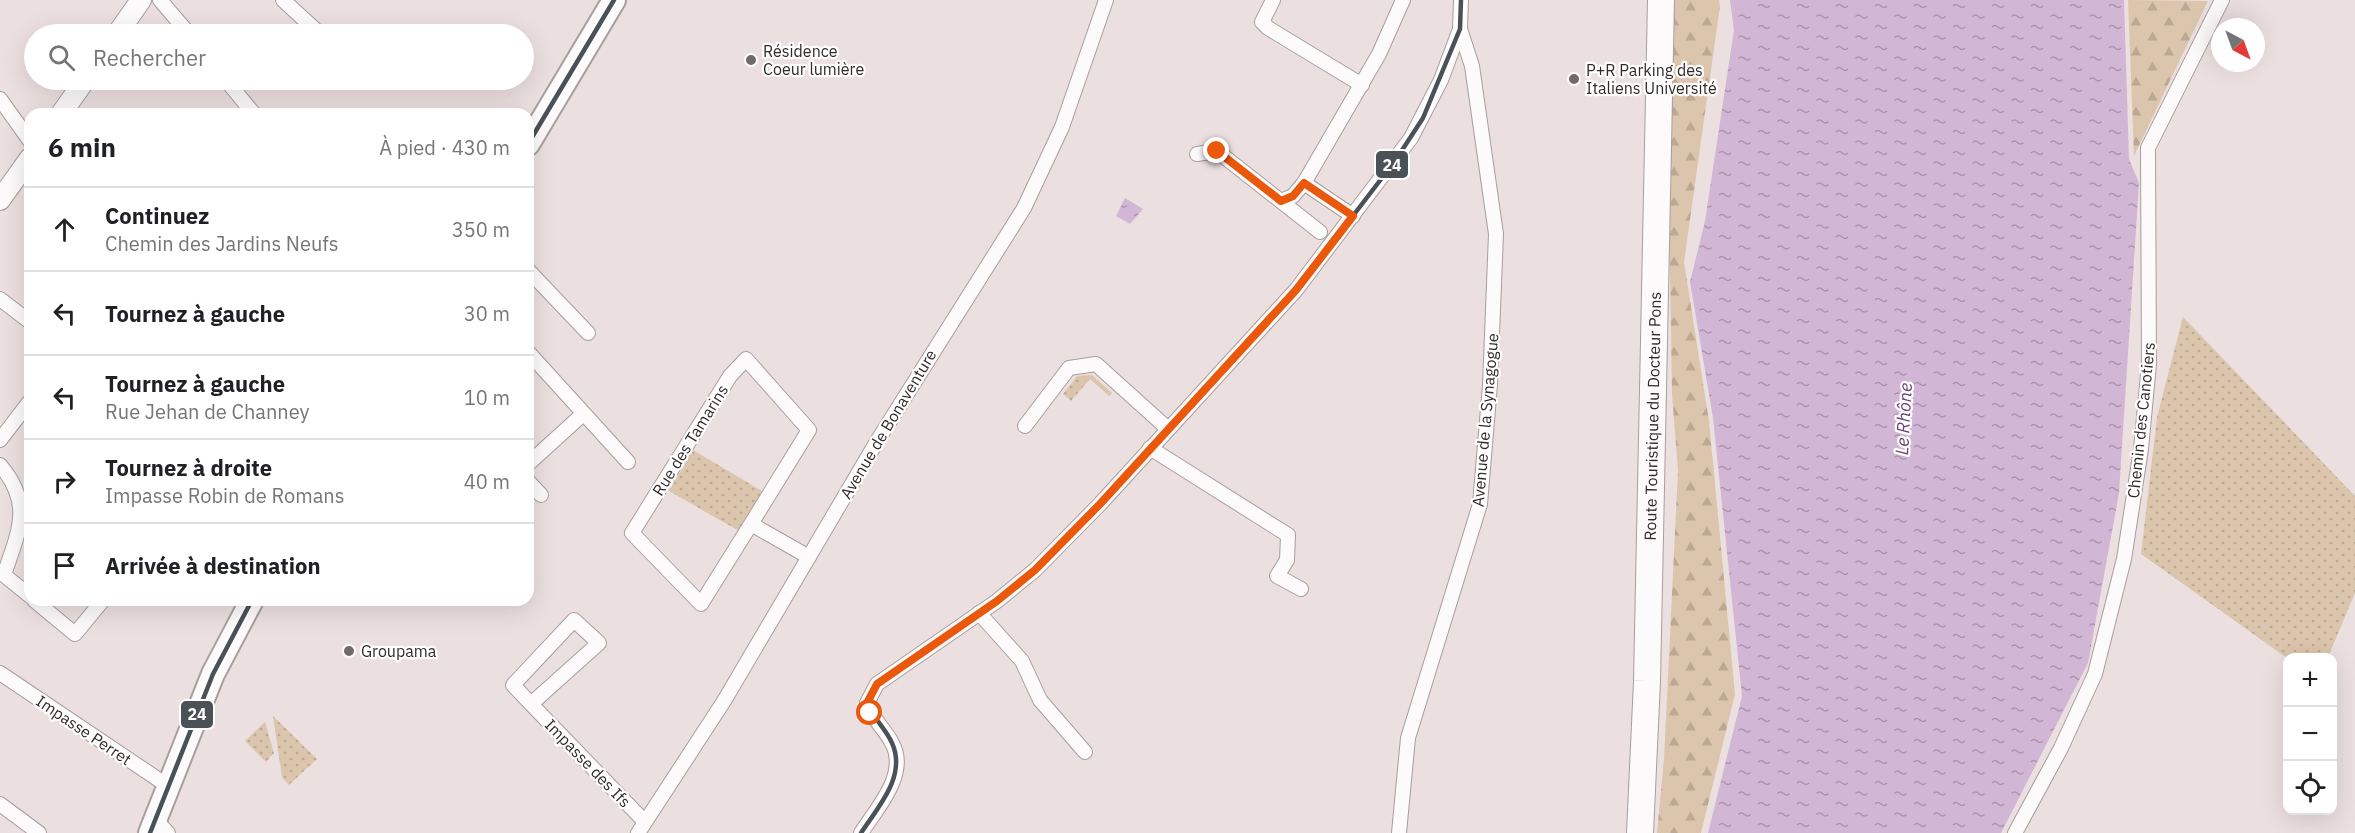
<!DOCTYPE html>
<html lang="fr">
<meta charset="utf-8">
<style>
body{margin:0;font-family:"IBM Plex Sans",sans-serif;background:#f2f2f2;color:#202124}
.controls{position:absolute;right:18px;bottom:18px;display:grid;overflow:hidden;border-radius:12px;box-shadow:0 6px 24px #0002}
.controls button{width:54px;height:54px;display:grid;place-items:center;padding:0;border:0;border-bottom:2px solid #e0e0e0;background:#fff;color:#202124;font:30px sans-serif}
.compass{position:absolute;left:2211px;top:18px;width:54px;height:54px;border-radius:50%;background:#fff;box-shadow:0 6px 24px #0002;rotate:139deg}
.stop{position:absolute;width:18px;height:18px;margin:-14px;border:4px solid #ea580c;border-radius:50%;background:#fff}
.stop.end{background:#ea580c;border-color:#fff;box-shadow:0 2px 6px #0008}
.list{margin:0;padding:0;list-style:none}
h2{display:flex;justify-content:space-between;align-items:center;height:78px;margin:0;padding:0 24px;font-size:26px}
h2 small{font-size:20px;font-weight:400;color:#757577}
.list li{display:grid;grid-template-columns:39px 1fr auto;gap:18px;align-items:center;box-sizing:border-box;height:84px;padding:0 24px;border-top:2px solid #e0e0e0}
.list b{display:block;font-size:22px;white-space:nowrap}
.list p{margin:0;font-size:20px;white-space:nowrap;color:#757577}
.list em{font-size:20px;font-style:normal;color:#757577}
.icon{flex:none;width:33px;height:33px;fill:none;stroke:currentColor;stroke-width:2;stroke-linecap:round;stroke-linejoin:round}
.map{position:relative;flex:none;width:2355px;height:833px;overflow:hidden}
.search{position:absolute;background:#fff;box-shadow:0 6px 24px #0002;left:24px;top:24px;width:510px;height:66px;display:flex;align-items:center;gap:15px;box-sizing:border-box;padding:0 21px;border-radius:33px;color:#757577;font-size:22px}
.panel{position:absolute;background:#fff;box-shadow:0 6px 24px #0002;left:24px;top:108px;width:510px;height:498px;border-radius:18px}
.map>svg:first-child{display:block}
.green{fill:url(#green-dots)}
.forest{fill:url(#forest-firs)}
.water{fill:url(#water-ripples)}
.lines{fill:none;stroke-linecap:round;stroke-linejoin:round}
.street-casing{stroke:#a89e9e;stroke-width:16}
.secondary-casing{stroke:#a89e9e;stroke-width:22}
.primary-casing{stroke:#a89e9e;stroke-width:26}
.highway-casing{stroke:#a89e9e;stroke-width:28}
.street{stroke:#fcfafa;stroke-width:14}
.secondary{stroke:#fcfafa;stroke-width:20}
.primary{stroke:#fcfafa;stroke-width:22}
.highway{stroke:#fcfafa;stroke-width:26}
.bus-1-casing{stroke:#fff;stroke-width:9}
.bus-1{stroke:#4a5257;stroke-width:4.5}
.route{stroke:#ea580c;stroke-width:8}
.poi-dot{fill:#746969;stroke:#fff;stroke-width:2}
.labels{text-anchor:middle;stroke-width:4.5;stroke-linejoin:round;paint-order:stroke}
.poi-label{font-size:16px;fill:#332a2a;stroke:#fff;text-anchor:start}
.street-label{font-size:16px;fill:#332a2a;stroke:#fff}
.water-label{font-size:18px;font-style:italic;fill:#6d427b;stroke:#fff}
.line-badge{stroke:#fff;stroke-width:2}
.badge-label{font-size:16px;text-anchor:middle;font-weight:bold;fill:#fff}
</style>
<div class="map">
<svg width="2355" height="833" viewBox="0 0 2355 833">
<defs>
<pattern id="green-dots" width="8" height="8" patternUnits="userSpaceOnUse" patternTransform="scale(1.5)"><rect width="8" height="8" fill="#dbc5ac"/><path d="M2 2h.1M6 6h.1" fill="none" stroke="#bca994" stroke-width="1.8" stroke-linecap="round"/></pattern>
<pattern id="forest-firs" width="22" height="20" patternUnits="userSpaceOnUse" patternTransform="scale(1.5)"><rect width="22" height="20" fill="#dbc5ac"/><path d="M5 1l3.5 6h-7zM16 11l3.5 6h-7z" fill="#bca994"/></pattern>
<pattern id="water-ripples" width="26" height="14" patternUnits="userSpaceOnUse" patternTransform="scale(1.5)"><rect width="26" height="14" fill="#d2b6d5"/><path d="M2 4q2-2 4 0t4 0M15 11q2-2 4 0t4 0" fill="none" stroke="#ab94ad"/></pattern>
</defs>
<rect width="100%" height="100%" fill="#ecdfdf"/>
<g class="green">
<polygon points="2183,317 2355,496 2355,593 2328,657 2287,658 2141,554 2157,417"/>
<polygon points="1092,375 1112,393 1109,396 1090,379 1071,401 1063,394 1077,376"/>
<polygon points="693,450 762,491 739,531 669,491"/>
<polygon points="273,716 317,759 289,785 282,777"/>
<polygon points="265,722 274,753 266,762 245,741"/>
</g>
<g class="forest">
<polygon points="1674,0 1719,0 1720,6 1684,262 1709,421 1735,694 1701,833 1657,833 1664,759 1678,470 1672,394 1669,211"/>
<polygon points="2128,0 2208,1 2134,156"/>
</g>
<g class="water">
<polygon points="1730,0 2124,0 2129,159 2139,183 2119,493 2088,663 2001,833 1708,833 1742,696 1713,418 1690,282 1705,221 1734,30"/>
<polygon points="1125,198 1143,209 1130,224 1116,216"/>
</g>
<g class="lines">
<g class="street-casing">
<g id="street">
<polyline points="160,0 189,34"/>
<polyline points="283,0 320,34"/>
<polyline points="1273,0 1262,22 1268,28 1362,85"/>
<polyline points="226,80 254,114"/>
<polyline points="0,99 30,141"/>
<polyline points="1197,154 1217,151 1320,232"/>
<polyline points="1304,183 1353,216"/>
<polyline points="1281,201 1293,196 1304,183 1379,54 1403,0"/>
<polyline points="528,270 588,333"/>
<polyline points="0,299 30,322"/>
<polyline points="528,352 628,462"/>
<polyline points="1025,426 1069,368 1096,364 1167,428"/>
<polyline points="0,440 30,401"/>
<polyline points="1150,448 1288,535 1287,560 1277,576 1301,589"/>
<polyline points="528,464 583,414"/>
<path d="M0 465C34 505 18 532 4 575L30 596"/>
<polyline points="528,481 541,495"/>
<polyline points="751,524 809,430 746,359 730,376 632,533 701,604 751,524 809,557"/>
<polyline points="34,600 75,634 103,600"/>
<polyline points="979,613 1022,661 1040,700 1085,752"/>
<polyline points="0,673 168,786"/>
<polyline points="531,704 599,643 574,620 513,685 531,704 645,822"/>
<polyline points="0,804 39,833"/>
<polyline points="155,819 168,833"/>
<polyline points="638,833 724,701 876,443 1024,208 1062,127 1106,0"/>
<path d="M861 833C877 808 909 774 892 743 885 729 872 719 867 703L877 684 997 601 1035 570 1100 504 1296 290 1411 138 1441 80 1460 29"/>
<polyline points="1399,833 1408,738 1480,504 1490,385 1496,234 1472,66 1460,29 1461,0"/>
<polyline points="2015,833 2061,748 2095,674 2124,559 2141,449 2149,364 2148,148 2222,0"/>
</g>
</g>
<g class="secondary-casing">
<g id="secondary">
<polyline points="117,34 141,0"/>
<polyline points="61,114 85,80"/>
<polyline points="0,200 30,158"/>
</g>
</g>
<g class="primary-casing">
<g id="primary">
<polyline points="528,144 614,0"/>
<polyline points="150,833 213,674 252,600"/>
</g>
</g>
<g class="highway-casing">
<g id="highway">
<path id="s1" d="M1640 833 1647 681 1661 0"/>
</g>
</g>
<use href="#street" class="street"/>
<use href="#secondary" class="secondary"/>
<use href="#primary" class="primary"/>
<use href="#highway" class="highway"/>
<g class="bus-1-casing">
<g id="bus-1">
<polyline points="528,144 614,0"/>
<polyline points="150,833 213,674 252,600"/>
<path d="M861 833C878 807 907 776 892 743 886 729 873 718 867 703L877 684 997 601 1035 570 1100 504 1296 290 1395 161 1423 118 1460 29 1461 0"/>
</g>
</g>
<use href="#bus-1" class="bus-1"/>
</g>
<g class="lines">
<polyline class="route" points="870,713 867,703 877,684 997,601 1035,570 1100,504 1296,290 1353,216 1304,183 1293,196 1281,201 1217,151"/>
</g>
<g class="poi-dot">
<circle cx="751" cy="60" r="6"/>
<circle cx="1574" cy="79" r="6"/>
<circle cx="349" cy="651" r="6"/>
</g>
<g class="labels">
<g class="poi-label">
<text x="763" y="57">Résidence<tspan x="763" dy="18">Coeur lumière</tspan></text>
<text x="1586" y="76">P+R Parking des<tspan x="1586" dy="18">Italiens Université</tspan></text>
<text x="361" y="657">Groupama</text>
</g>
<g class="street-label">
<text dy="6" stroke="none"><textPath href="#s1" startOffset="417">Route Touristique du Docteur Pons</textPath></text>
<text transform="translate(1485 420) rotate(-85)" y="6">Avenue de la Synagogue</text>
<text transform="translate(2141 420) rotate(-84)" y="6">Chemin des Canotiers</text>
<text transform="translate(888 424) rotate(-59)" y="6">Avenue de Bonaventure</text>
<text transform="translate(690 440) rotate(-58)" y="6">Rue des Tamarins</text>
<text transform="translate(84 730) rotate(34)" y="6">Impasse Perret</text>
<text transform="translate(588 763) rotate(46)" y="6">Impasse des Ifs</text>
</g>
<g class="water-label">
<text transform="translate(1904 419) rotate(-87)" y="6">Le Rhône</text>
</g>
</g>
<g class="line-badge">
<rect x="1375" y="150" width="34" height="29" rx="6" fill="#4a5257"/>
<rect x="180" y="700" width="34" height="29" rx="6" fill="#4a5257"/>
</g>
<g class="badge-label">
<text x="1392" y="171">24</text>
<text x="197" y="720">24</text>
</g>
</svg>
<div class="controls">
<button>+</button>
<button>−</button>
<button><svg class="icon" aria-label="locate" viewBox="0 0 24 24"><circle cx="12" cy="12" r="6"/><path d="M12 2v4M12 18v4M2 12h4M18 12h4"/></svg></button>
</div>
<svg class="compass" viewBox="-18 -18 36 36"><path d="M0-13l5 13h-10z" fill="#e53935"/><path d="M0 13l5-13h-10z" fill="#757577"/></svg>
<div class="stop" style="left:870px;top:713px"></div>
<div class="stop end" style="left:1217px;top:151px"></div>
<div class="search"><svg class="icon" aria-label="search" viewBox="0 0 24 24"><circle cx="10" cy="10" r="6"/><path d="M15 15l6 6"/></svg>Rechercher</div>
<section class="panel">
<h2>6 min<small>À pied · 430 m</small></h2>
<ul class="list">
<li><svg class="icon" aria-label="ahead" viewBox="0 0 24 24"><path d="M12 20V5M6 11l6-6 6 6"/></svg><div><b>Continuez</b><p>Chemin des Jardins Neufs</p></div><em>350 m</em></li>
<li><svg class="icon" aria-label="left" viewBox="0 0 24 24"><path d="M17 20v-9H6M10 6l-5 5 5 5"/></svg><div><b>Tournez à gauche</b></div><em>30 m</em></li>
<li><svg class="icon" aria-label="left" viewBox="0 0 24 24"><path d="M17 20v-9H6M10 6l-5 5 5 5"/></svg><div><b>Tournez à gauche</b><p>Rue Jehan de Channey</p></div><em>10 m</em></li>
<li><svg class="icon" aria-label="right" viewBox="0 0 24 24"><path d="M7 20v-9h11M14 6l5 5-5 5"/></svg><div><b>Tournez à droite</b><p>Impasse Robin de Romans</p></div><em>40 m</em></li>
<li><svg class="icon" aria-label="arrive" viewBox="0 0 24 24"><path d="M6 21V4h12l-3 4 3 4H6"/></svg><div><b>Arrivée à destination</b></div></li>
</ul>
</section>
</div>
